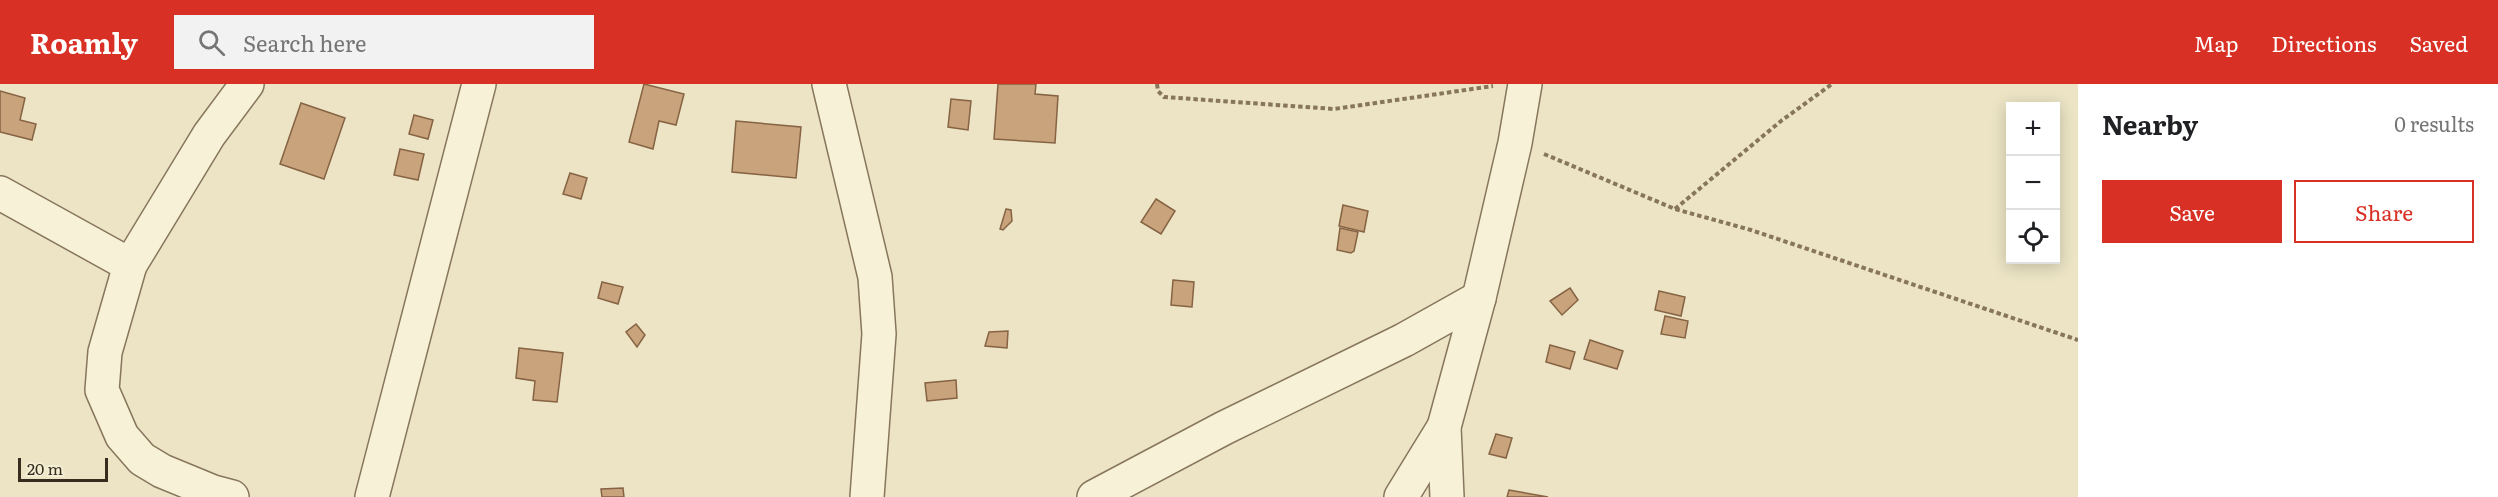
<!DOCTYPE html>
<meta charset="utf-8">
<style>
body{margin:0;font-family:Literata,serif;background:#f2f2f2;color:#202124}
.controls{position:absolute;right:18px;top:18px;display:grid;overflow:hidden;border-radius:0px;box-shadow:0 3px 15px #0003}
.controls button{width:54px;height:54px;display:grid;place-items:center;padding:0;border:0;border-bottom:2px solid #e0e0e0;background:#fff;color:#202124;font:30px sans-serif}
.scale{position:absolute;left:18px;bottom:15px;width:90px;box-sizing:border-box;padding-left:6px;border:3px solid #372d1f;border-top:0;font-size:16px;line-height:21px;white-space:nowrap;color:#372d1f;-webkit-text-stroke:4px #f4eed4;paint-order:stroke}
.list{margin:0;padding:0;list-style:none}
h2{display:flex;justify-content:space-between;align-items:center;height:78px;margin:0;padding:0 24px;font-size:26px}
h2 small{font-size:20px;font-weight:400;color:#757577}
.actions{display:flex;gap:12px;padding:18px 24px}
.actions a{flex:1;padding:14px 0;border:2px solid #d93025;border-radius:0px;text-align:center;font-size:21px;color:#d93025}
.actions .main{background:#d93025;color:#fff}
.icon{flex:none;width:33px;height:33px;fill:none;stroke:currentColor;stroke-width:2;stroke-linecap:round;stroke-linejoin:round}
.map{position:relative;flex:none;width:2078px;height:413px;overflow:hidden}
header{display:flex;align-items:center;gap:36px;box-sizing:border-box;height:84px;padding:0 30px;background:#d93025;color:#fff}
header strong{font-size:28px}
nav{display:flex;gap:33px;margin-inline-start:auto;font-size:21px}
.search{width:420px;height:54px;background:#f2f2f2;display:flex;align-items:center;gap:15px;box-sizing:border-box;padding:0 21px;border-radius:0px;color:#757577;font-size:22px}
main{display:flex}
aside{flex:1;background:#fff}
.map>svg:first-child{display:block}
.building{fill:#c9a37c;stroke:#856343;stroke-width:1.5}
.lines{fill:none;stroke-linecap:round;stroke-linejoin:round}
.street-casing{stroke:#87765c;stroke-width:36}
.path{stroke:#87765c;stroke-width:4;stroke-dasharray:4.5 3;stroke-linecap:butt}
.street{stroke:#f7f1d8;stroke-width:33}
</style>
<header>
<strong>Roamly</strong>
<div class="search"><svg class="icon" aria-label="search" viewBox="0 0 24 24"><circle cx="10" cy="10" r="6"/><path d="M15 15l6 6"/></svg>Search here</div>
<nav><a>Map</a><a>Directions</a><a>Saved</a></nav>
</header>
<main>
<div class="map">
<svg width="2078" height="413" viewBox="0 0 2078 413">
<rect width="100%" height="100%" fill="#ece4c5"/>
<g class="building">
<polygon points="644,0 684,10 676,41 659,37 653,65 629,58"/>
<polygon points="998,0 1036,0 1035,10 1058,12 1055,59 994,55"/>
<polygon points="0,7 25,14 20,36 36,40 32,56 0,48"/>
<polygon points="951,15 971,17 968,46 948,43"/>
<polygon points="301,19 345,34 324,95 280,80"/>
<polygon points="414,31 433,36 428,55 409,50"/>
<polygon points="736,37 801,43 796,94 732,88"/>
<polygon points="400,65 424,70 418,96 394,91"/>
<polygon points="570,89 587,94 581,115 563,110"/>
<polygon points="1156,115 1175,127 1161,150 1141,138"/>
<polygon points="1343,121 1368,127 1364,148 1339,142"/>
<polygon points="1006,125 1011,126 1012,137 1003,146 1000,145"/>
<polygon points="1340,144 1358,148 1354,167 1351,169 1337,166"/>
<polygon points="1173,196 1194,198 1192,223 1171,221"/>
<polygon points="602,198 623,203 618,220 598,214"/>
<polygon points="1570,204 1578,216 1562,231 1550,217"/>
<polygon points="1659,207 1685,213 1681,232 1655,226"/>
<polygon points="1665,232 1688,237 1685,254 1661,250"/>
<polygon points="636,240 645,251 637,263 626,248"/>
<polygon points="1008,247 1007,264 985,262 989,248"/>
<polygon points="1590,256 1623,267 1617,285 1584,275"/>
<polygon points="1550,261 1575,268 1570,285 1546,278"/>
<polygon points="519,264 563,269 557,318 533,316 535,297 516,294"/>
<polygon points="956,296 957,314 927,317 925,299"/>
<polygon points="1496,350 1512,354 1506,374 1489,370"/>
<polygon points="623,404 624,413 602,413 601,405"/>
<polygon points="1509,406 1548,413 1507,413"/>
</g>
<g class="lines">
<g class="street-casing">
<g id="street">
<polyline points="829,0 875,193 879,250 867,413"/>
<polyline points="0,109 130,181"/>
<polyline points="232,413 213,408 162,387 142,375 122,352 102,306 105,268 130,181 209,51 247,0"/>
<polyline points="372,413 479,0"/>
<polyline points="1094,413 1224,344 1404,256 1479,214"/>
<polyline points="1401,413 1444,343"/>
<polyline points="1447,413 1444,343 1479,214 1515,59 1525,0"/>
</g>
</g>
<g class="path">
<polyline points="1157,0 1158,7 1164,13 1334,25 1493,2"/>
<polyline points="1544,70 1675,125 1751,146 2078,256"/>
<polyline points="1675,125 1781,37 1832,0"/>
</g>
<use href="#street" class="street"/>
</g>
</svg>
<div class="controls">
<button>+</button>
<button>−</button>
<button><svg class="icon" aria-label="locate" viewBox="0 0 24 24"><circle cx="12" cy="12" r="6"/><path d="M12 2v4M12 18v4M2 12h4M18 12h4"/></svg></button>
</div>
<div class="scale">20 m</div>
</div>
<aside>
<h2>Nearby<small>0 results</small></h2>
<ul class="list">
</ul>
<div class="actions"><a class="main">Save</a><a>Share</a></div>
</aside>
</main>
